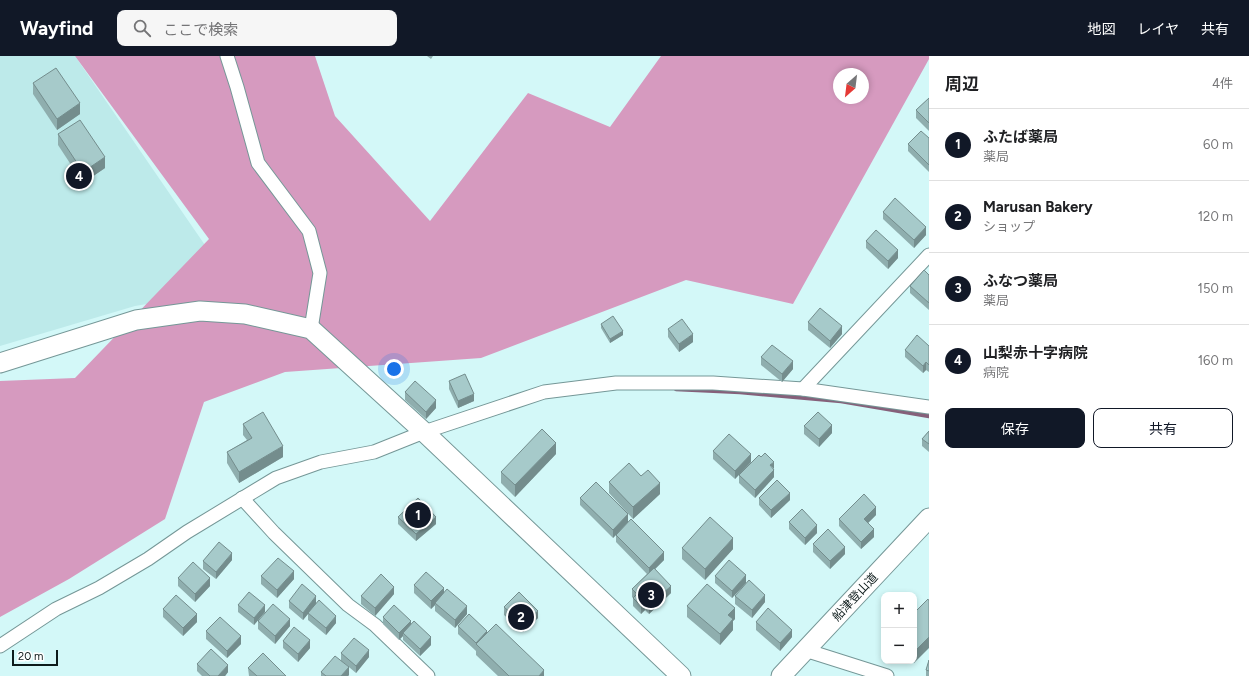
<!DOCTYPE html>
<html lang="ja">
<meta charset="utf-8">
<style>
body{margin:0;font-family:Figtree,"Noto Sans JP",sans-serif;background:#f6f6f6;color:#202124}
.controls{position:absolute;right:12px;bottom:12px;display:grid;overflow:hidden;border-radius:8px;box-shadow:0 2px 6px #0003}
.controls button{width:36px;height:36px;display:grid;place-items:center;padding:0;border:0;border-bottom:1px solid #e0e0e0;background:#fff;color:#202124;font:20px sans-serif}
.compass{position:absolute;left:833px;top:12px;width:36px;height:36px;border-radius:50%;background:#fff;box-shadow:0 2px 6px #0003;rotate:208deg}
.scale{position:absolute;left:12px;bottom:10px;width:46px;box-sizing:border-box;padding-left:4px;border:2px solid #0d1b1b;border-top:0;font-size:11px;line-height:14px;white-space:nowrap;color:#0d1b1b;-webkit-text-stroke:3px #fff;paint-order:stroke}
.you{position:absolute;left:394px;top:313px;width:14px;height:14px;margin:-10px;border:3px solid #fff;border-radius:50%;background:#1a73e8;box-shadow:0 0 0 6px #1a73e833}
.badge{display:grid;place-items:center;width:26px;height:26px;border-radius:50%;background:#111827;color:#fff;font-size:13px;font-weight:700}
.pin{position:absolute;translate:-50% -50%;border:2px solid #fff;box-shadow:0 1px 4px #0006}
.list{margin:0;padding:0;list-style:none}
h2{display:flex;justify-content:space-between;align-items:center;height:52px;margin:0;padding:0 16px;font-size:17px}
h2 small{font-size:13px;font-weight:400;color:#757577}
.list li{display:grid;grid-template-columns:26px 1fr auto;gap:12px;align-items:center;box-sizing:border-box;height:72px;padding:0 16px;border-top:1px solid #e0e0e0}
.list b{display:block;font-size:15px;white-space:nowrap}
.list p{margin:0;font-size:13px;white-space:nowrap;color:#757577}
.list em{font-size:13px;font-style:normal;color:#757577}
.actions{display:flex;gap:8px;padding:12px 16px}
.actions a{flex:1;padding:9px 0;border:1px solid #111827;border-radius:8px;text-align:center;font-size:14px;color:#111827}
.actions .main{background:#111827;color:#fff}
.icon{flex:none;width:22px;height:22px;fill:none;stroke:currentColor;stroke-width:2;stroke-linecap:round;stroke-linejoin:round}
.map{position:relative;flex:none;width:929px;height:620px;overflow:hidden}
header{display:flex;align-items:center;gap:24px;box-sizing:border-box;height:56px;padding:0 20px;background:#111827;color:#fff}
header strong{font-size:19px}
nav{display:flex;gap:22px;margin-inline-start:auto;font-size:14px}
.search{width:280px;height:36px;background:#f6f6f6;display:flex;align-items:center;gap:10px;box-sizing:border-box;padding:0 14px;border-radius:8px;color:#757577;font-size:15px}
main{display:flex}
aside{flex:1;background:#fff}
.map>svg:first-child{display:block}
.built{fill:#bdeaea}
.forest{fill:#d69abf;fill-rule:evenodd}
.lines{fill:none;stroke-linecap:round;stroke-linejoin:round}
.stream{stroke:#85607a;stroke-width:4.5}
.street-casing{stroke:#759797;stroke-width:15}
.secondary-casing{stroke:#759797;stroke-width:21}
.street{stroke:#fff;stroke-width:13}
.secondary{stroke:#fff;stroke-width:19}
.wall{fill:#8faeae}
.shaded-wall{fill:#748d8d}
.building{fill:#a6caca;stroke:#748d8d}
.labels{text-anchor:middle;stroke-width:3;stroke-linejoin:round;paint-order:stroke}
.street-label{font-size:12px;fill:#0d1b1b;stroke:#fff}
</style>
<header>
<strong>Wayfind</strong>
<div class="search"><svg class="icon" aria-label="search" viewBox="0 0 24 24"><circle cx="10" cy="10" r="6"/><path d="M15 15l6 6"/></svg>ここで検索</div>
<nav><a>地図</a><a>レイヤ</a><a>共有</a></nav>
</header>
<main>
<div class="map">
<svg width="929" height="620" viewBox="0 0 929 620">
<rect width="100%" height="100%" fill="#d3f8f8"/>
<polygon class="built" points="0,0 75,0 242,243 194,240 135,250 0,290"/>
<path class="forest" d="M75 0H315L335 60 430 165 528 37 610 71 661 0H929V3L793 248 686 224 481 302 285 316 204 346 165 463 69 523 0 561V325L75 322 209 183ZM839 18H863V42H839Z"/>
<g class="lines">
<polyline class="stream" points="676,333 740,336 841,345 929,360"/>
<g class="street-casing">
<g id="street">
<polyline points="227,0 237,31 258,107 309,175 320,217 311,273"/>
<polyline points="803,333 929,199"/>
<polyline points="242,442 274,477 348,549 375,569 428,620"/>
<polyline points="0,590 56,553 99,532 148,503 187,476 276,422 321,406 374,396 424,376 544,336 616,327 713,327 803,333 929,351"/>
<polyline points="805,594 887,620"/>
</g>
</g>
<g class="secondary-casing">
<g id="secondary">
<polyline points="0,307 136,264 200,255 245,258 311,273 424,376 681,620"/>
<polyline points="781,620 929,462"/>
</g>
</g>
<use href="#street" class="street"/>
<use href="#secondary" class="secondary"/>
</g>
<g class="wall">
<polygon points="427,0 433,0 431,3"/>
<polygon points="33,27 80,58 57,74 33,38"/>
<polygon points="929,42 929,75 916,62 916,54"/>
<polygon points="58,78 105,112 83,127 58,89"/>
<polygon points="929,82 929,116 908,95 908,88"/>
<polygon points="883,156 926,179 914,192 883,163"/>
<polygon points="866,185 898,202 888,213 866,192"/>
<polygon points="929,219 929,254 910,237 910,230"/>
<polygon points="808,266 842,278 830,292 808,274"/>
<polygon points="601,268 623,279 610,287 601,272"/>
<polygon points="668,273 693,286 679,296 668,281"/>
<polygon points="929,290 929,316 926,314 923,317 905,301 905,294"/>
<polygon points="761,301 793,313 782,326 761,309"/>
<polygon points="449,325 474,345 458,352 449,333"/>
<polygon points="405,336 436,352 426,363 405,344"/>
<polygon points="243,368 283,401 239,427 227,407 227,396 247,384 243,379"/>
<polygon points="804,370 832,377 819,391 804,378"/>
<polygon points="929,375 929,396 922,390 922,383"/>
<polygon points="713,395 751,406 735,423 713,403"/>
<polygon points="556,398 515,441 501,427 501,416"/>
<polygon points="774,413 774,421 755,442 739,427 739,419"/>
<polygon points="641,420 660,438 633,463 609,437 609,426"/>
<polygon points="580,442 628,466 664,504 655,513 671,537 649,558 645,554 641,558 633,550 633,542 632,541 632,533 647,518 616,486 616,479 621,474 613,482 580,449"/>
<polygon points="759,442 790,444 771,462 759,449"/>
<polygon points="876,459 868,467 874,481 861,493 839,470 839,463"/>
<polygon points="398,461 436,468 416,485 398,468"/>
<polygon points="789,466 817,477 805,489 789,473"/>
<polygon points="813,488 845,498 830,513 813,496"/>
<polygon points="682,492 733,493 705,524 682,503"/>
<polygon points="232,504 216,523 203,513 203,505"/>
<polygon points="261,520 294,523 277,542 261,528"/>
<polygon points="715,520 746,527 732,542 715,527"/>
<polygon points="178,522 210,530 195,546 178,530"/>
<polygon points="414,529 444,537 467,558 455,572 435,555 435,549 431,553 414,537"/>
<polygon points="394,538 375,560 361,548 361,540"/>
<polygon points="735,540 765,546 752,562 735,548"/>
<polygon points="928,543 914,607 913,605 914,605 914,557"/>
<polygon points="289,545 316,547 336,567 326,579 308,564 308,558 303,564 289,552"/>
<polygon points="238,549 265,556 254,569 238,556"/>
<polygon points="687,550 735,563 733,565 733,574 720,589 687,561"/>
<polygon points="504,551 538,562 523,576 504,559"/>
<polygon points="163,553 197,566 183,580 163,561"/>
<polygon points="383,561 411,569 431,589 420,600 403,584 403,580 399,584 383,568"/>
<polygon points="258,565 290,570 275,588 258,573"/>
<polygon points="756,566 792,581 780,595 756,574"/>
<polygon points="458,570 487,577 544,620 498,620 476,599 476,594 476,595 458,578"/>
<polygon points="206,575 241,588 227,602 206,583"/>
<polygon points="283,585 310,592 298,606 283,592"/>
<polygon points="341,597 369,601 356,617 343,606 349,619 348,620 321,620 321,616 341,605"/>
<polygon points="929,604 929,620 926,620 926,614"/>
<polygon points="197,608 228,616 225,620 202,620 197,615"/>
<polygon points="248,612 286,620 249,620"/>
</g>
<g class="shaded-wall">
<polygon points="80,47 80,58 57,74 57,63"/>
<polygon points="105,101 105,112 83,127 83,116"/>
<polygon points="926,171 926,179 914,192 914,184"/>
<polygon points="898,194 898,202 888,213 888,205"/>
<polygon points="842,270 842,278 830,292 830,285"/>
<polygon points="623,275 623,279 610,287 610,283"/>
<polygon points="693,278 693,286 679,296 679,288"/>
<polygon points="793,305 793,313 782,326 782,318"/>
<polygon points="926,306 926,314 923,317 923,310"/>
<polygon points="474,338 474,345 458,352 458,345"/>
<polygon points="436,344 436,352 426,363 426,356"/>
<polygon points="832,369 832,377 819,391 819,383"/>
<polygon points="556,387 556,398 515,441 515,429"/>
<polygon points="283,390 283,401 239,427 239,416"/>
<polygon points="751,398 751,406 735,423 735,415"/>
<polygon points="774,406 774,413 770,409"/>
<polygon points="774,414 774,421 755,442 755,434"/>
<polygon points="660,427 660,438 633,463 633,451"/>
<polygon points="790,437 790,444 771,462 771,454"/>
<polygon points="876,451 876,459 864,471 864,463"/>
<polygon points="628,458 628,466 613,482 613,474"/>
<polygon points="436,461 436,468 416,485 416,478"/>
<polygon points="817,469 817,477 805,489 805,482"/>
<polygon points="874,473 874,481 861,493 861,486"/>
<polygon points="733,482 733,493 705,524 705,513"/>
<polygon points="845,491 845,498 830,513 830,505"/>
<polygon points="664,496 664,504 649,519 649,512"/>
<polygon points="232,497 232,504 216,523 216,516"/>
<polygon points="294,515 294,523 277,542 277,534"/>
<polygon points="746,519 746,527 732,542 732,535"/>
<polygon points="210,522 210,530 195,546 195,538"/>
<polygon points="671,530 671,537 649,558 649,550"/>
<polygon points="394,531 394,538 375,560 375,552"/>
<polygon points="444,532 444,539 435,547 435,549 431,553 431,545"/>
<polygon points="765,539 765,546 752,562 752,554"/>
<polygon points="316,540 316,548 303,564 303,557"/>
<polygon points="645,546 645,554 641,558 641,550"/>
<polygon points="265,549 265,556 254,569 254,562"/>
<polygon points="467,550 467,558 455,572 455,564"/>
<polygon points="735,552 735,563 733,565 733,574 720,589 720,578 728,559"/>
<polygon points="538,555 538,562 523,576 523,568"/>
<polygon points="197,558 197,566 183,580 183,572"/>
<polygon points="336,560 336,567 326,579 326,572"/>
<polygon points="290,563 290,570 275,588 275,580"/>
<polygon points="411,565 411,573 403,577 403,580 399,584 399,577"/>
<polygon points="792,574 792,581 780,595 780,587"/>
<polygon points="487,575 487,583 476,588 476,595 476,587"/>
<polygon points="241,580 241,588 227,602 227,595"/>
<polygon points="431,581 431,589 420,600 420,593"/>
<polygon points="929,581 929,592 914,607 914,596"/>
<polygon points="310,584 310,592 298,606 298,598"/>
<polygon points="369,594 369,601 356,617 356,610"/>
<polygon points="228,609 228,616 225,620 218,620"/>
<polygon points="349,611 349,619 348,620 341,620"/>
<polygon points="544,614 544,620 539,620"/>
</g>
<g class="building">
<polygon points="56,12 80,47 57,63 33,27"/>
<polygon points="929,42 929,67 916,54"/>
<polygon points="80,64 105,101 83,116 58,78"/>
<polygon points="921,75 929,82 929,109 908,88"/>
<polygon points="895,142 926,171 914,184 883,156"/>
<polygon points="876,174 898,194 888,205 866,185"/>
<polygon points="924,214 929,219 929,247 910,230"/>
<polygon points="820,252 842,270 830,285 808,266"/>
<polygon points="613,260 623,275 610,283 601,268"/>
<polygon points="682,263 693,278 679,288 668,273"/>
<polygon points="917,279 929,290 929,309 926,306 923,310 905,294"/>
<polygon points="772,289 793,305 782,318 761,301"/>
<polygon points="465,318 474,338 458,345 449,325"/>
<polygon points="415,325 436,344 426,356 405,336"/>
<polygon points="263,356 283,390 239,416 227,396 252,382 243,368"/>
<polygon points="818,356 832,369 819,383 804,370"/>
<polygon points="542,373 556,387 515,429 501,416"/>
<polygon points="929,375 929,388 922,383"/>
<polygon points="729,378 751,398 735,415 713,395"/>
<polygon points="765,397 774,406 770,409 774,414 755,434 739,419 759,399 761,401"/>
<polygon points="629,407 641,420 648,414 660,427 633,451 609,426"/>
<polygon points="777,424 790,437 771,454 759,442"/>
<polygon points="596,426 628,458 613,474 580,442"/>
<polygon points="864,438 876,451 864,463 874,473 861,486 839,463"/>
<polygon points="418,442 436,461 416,478 398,461"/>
<polygon points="802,453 817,469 805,482 789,466"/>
<polygon points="710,461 733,482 705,513 682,492"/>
<polygon points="631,463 664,496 649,512 616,479"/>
<polygon points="828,473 845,491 830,505 813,488"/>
<polygon points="219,486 232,497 216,516 203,505"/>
<polygon points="278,502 294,515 277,534 261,520"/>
<polygon points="729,504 746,519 732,535 715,520"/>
<polygon points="193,506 210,522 195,538 178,522"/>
<polygon points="654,512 671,530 649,550 645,546 641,550 633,542 637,538 632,533"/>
<polygon points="426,516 444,532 431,545 414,529"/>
<polygon points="381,518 394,531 375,552 361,540"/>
<polygon points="749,524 765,539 752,554 735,540"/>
<polygon points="302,528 316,540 303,557 289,545"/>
<polygon points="707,528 735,552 728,559 733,563 720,578 687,550"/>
<polygon points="447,533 467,550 455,564 435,547"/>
<polygon points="249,536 265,549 254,562 238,549"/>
<polygon points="519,536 538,555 523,568 504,551"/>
<polygon points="176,539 197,558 183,572 163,553"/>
<polygon points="928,543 929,545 929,581 914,596 914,557"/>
<polygon points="319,544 336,560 326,572 308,557"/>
<polygon points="273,548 290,563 275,580 258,565"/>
<polygon points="394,549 411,565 399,577 383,561"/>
<polygon points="768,552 792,574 780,587 756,566"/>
<polygon points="469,558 487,575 476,587 458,570"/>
<polygon points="220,561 241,580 227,595 206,575"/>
<polygon points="414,565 431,581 420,593 403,577"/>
<polygon points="496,568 544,614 539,620 509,620 476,588"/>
<polygon points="294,571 310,584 298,598 283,585"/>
<polygon points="354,582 369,594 356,610 341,597"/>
<polygon points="211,593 228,609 218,620 210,620 197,608"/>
<polygon points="263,597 286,620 257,620 248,612"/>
<polygon points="335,600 349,611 341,620 326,620 321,616"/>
<polygon points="929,604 929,615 926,614"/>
</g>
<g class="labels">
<g class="street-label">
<text transform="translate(855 541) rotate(-47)" y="4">船津登山道</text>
</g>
</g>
</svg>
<div class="controls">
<button>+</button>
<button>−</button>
</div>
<svg class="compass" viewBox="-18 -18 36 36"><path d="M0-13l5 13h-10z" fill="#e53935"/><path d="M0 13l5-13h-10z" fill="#757577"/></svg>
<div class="scale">20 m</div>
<div class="you"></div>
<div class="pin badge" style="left:418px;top:459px">1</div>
<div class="pin badge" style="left:521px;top:561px">2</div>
<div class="pin badge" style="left:651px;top:539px">3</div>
<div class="pin badge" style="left:79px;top:120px">4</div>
</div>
<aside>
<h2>周辺<small>4件</small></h2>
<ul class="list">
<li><span class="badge">1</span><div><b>ふたば薬局</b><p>薬局</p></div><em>60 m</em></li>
<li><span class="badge">2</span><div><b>Marusan Bakery</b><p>ショップ</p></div><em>120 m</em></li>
<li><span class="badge">3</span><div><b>ふなつ薬局</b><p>薬局</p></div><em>150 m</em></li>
<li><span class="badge">4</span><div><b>山梨赤十字病院</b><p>病院</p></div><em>160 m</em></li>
</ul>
<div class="actions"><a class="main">保存</a><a>共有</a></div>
</aside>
</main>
